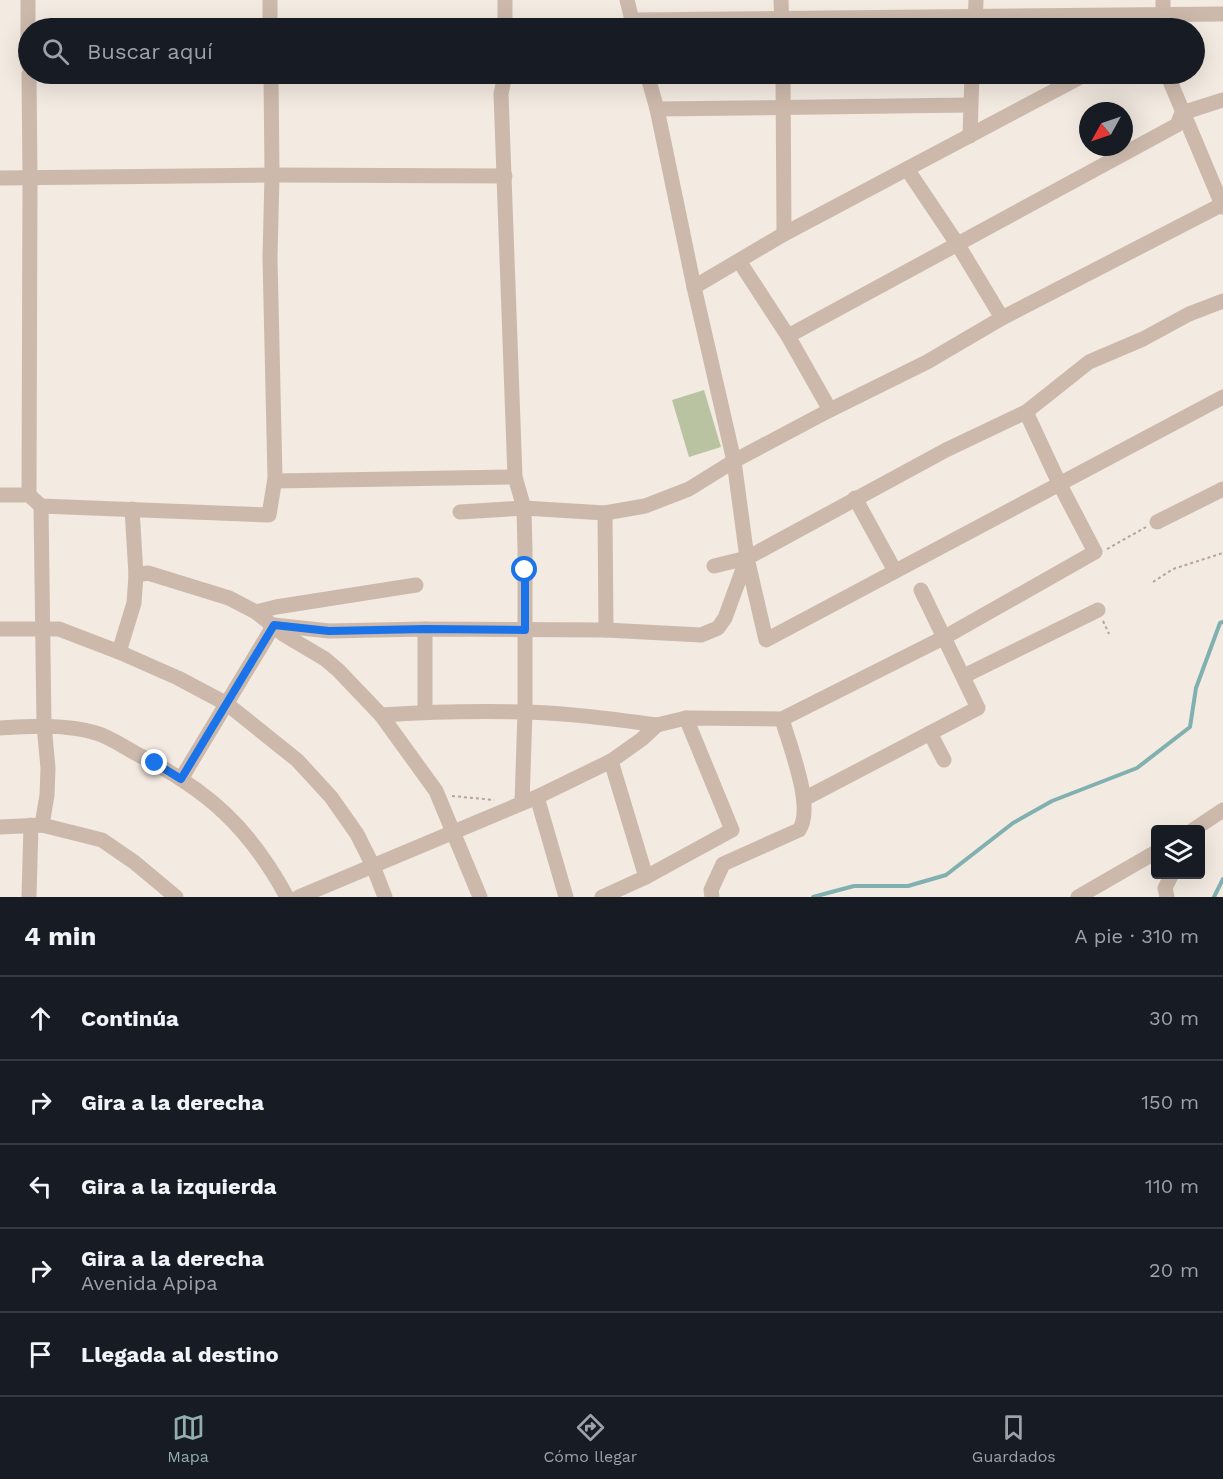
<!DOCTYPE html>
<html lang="es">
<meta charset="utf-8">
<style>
body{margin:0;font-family:"Work Sans",sans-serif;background:#242831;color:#f1f3f6}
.controls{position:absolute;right:18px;bottom:18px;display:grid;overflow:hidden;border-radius:6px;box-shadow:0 6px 24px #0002}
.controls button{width:54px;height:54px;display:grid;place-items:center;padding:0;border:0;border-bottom:2px solid #363941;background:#171b24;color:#f1f3f6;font:30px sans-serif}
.compass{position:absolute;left:1079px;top:102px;width:54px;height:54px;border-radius:50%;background:#171b24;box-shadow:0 6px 24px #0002;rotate:230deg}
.stop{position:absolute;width:18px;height:18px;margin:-14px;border:4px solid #1a73e8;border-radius:50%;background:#fff}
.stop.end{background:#1a73e8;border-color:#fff;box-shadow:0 2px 6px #0008}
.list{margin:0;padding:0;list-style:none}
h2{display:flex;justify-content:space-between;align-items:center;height:78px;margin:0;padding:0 24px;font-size:26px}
h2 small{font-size:20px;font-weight:400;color:#9ea1a6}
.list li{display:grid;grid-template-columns:39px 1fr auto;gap:18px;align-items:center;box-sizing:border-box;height:84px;padding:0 24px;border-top:2px solid #363941}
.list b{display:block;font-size:22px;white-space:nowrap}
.list p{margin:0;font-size:20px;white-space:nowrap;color:#9ea1a6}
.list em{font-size:20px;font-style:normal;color:#9ea1a6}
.icon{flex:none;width:33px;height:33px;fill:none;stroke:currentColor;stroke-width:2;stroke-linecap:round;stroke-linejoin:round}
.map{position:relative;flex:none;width:1223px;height:897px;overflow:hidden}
.search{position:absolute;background:#171b24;box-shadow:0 6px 24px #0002;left:18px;right:18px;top:18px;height:66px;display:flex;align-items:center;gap:15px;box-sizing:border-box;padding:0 21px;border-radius:33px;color:#9ea1a6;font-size:22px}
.sheet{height:498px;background:#171b24}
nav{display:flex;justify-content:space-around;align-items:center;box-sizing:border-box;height:84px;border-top:2px solid #363941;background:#171b24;font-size:16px;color:#9ea1a6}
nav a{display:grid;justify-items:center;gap:3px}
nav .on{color:#93aeb1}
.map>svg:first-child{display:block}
.green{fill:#b9c3a1}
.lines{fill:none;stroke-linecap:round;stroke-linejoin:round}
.stream{stroke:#80b0b0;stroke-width:4}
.path{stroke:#b8a397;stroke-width:2;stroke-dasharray:3 3;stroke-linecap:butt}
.minor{stroke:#ccb9ac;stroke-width:15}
.route{stroke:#1a73e8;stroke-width:8}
</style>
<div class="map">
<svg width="1223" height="897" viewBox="0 0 1223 897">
<rect width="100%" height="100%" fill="#f3eae1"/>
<polygon class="green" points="704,390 721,447 689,457 672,400"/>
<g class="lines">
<g class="stream">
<polyline points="813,897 854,886 908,886 946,875 1013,823 1052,801 1137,768 1190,727 1196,688 1220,623 1223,622"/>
<polyline points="1214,897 1223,879"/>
</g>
<g class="path">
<polyline points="1107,549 1146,527"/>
<polyline points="1153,582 1173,569 1223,553"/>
<polyline points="1103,621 1109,634"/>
<polyline points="452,796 494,800"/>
</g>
<g class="minor">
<polyline points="28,0 28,64"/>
<polyline points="270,0 270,28"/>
<polyline points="505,0 505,28"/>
<polyline points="627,0 634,28"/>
<polyline points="781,0 782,28"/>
<polyline points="632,20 1223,14"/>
<polyline points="975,28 976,0"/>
<polyline points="1158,28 1163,16 1163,0"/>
<polyline points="29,74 30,178 29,495"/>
<polyline points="505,74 501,94 515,477 524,508 525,550 525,712 522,803"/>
<polyline points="647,74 657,109 694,287 734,461 747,558 766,640 1223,397"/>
<polyline points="783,74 784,234"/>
<polyline points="1167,74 1223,207"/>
<polyline points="657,109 970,105"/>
<polyline points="970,136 972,74"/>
<polyline points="907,169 958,245 1002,318"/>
<polyline points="0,178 272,175 505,176"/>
<polyline points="739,261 788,336 830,410"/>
<polyline points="694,287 784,234 1086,74"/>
<polyline points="788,336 1177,125 1182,113 1223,100"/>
<polyline points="275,481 515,477"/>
<polyline points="0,495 29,495 41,506 269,515 275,478 270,258 272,175 271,74"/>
<polyline points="855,498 895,571"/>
<polyline points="41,506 44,725 48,768 47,795 42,825"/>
<polyline points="460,512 524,508 605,513 606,630"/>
<polyline points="605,513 645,506 689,489 734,461 830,410 927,362 1002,318 1223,204"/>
<polyline points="1157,522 1223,489"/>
<polyline points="714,566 747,558 946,450 1026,412 1089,362 1143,339 1189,314 1223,301"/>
<polyline points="136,575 148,573 229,598 256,612 283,634 325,659 338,670 381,715 436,791 480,897"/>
<polyline points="256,612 276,607 416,585"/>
<polyline points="0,629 59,629 119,652 178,678 227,704 297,760 331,797 357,834 373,866 385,897"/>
<polyline points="425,629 425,712"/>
<polyline points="119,652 134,603 136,575 132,509"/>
<polyline points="964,676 1098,610"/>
<path d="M381 715C428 712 476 711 524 712 569 713 613 719 657 725"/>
<path d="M0 728C30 726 67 724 96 733 110 737 124 747 137 754 208 790 249 827 287 897"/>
<polyline points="930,733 944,760"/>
<polyline points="611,761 646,877"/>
<polyline points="181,779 274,625 329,631 425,629 606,630 701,635 718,628 725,618 747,558"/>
<polyline points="537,797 566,897"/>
<polyline points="804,799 978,708 921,590"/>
<polyline points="0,827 42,825 102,840 134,862 176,897"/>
<polyline points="1193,830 1223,810"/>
<polyline points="29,897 31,825"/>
<polyline points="299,897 537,797 611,761 642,739 657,725 686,718 782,719 945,637 1095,552 1059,483 1026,412"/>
<polyline points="602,897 646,877 732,830 686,718"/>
<path d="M712 897 711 890 723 864 799 830C815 808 789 744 782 719"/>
<polyline points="1078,897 1156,852"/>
<polyline points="1167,897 1165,888 1172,874"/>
</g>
</g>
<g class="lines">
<polyline class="route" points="155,763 181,779 274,625 329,631 425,629 525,630 525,570"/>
</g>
</svg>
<div class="controls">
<button><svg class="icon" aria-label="layers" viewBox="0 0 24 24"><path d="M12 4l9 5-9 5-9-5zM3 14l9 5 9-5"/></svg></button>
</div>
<svg class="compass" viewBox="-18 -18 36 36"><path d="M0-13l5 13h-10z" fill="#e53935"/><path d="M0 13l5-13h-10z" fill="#9ea1a6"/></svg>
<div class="stop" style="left:525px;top:570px"></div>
<div class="stop end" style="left:155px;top:763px"></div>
<div class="search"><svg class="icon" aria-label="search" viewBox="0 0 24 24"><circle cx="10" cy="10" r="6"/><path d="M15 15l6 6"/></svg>Buscar aquí</div>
</div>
<section class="sheet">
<h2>4 min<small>A pie · 310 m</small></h2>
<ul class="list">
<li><svg class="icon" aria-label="ahead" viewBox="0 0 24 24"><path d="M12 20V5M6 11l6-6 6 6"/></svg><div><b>Continúa</b></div><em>30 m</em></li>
<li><svg class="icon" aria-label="right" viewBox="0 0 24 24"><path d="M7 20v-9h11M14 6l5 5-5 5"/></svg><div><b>Gira a la derecha</b></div><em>150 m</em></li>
<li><svg class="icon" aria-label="left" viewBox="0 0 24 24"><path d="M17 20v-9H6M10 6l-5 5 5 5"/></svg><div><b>Gira a la izquierda</b></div><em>110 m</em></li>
<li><svg class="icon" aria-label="right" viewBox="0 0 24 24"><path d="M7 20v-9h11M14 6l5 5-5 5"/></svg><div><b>Gira a la derecha</b><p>Avenida Apipa</p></div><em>20 m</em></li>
<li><svg class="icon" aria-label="arrive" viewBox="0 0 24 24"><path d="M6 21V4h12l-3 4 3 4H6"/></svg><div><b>Llegada al destino</b></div></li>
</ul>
</section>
<nav>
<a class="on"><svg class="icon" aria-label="map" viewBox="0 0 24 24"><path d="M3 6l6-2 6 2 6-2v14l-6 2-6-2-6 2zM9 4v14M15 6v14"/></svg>Mapa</a>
<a><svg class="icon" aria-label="directions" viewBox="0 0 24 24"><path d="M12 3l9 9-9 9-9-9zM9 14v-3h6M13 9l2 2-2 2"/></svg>Cómo llegar</a>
<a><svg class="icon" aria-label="saved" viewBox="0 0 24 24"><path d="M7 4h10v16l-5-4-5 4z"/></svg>Guardados</a>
</nav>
